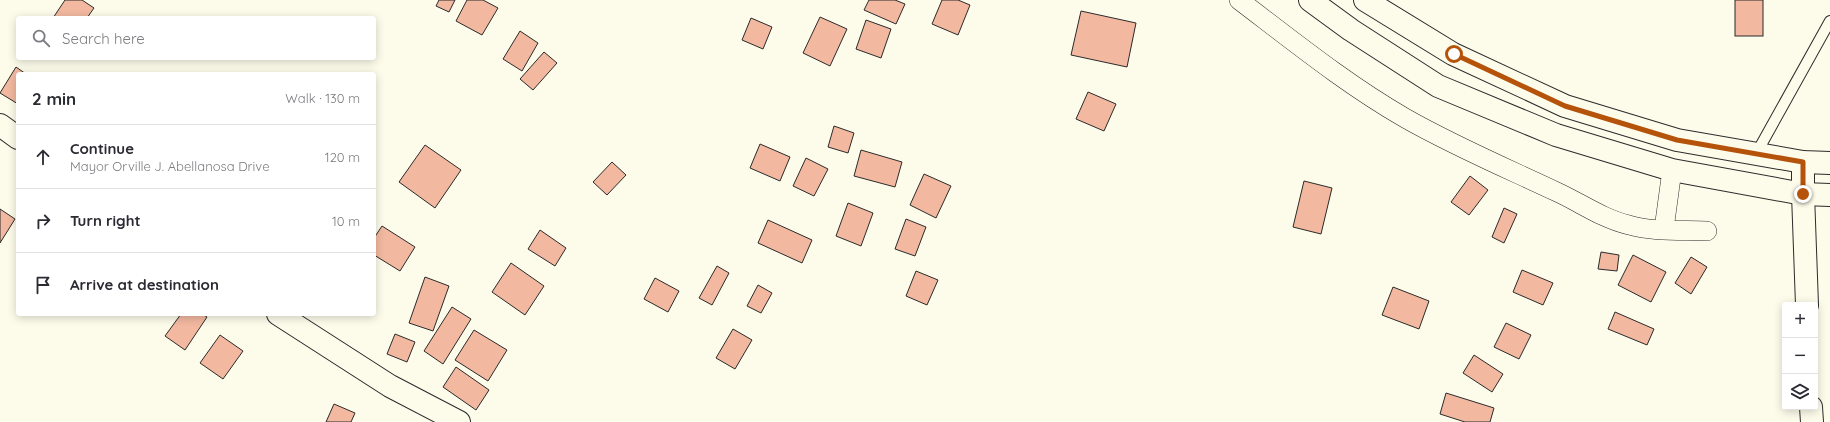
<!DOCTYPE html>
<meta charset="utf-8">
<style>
body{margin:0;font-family:Quicksand,sans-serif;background:#f7f7f7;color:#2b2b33}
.controls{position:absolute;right:12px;bottom:12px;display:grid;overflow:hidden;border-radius:4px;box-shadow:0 2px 10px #0003}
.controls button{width:36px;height:36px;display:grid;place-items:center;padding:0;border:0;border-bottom:1px solid #e1e1e2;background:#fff;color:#2b2b33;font:20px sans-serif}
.stop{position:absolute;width:12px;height:12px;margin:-9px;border:3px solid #b45309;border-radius:50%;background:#fff}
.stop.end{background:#b45309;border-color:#fff;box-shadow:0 1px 4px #0008}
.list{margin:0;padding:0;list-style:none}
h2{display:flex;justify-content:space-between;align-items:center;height:52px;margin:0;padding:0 16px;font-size:17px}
h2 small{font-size:13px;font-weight:400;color:#7c7c81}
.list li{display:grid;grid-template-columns:26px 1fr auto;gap:12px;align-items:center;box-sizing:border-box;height:64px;padding:0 16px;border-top:1px solid #e1e1e2}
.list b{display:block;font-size:15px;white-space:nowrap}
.list p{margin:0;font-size:13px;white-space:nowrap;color:#7c7c81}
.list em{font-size:13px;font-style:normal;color:#7c7c81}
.icon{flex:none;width:22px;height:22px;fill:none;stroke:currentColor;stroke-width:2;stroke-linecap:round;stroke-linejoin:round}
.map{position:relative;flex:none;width:1830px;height:422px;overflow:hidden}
.search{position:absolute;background:#fff;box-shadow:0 2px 10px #0003;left:16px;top:16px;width:360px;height:44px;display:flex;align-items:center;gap:10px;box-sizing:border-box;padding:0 14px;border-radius:4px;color:#7c7c81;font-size:15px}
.panel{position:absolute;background:#fff;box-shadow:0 2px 10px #0003;left:16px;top:72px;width:360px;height:244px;border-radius:4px}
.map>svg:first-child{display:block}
.building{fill:#f2b8a0;stroke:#2b2b2b}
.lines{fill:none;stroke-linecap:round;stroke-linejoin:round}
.service-casing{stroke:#2b2b2b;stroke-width:12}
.minor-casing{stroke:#2b2b2b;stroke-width:20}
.tertiary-casing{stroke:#2b2b2b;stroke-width:24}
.secondary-casing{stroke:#2b2b2b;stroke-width:24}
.service{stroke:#fdfbea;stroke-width:10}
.minor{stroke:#fdfbea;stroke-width:19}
.tertiary{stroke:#fdfbea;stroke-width:22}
.secondary{stroke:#fdfbea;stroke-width:22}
.route{stroke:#b45309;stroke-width:5}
</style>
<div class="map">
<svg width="1830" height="422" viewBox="0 0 1830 422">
<rect width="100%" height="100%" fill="#fdfbea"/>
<g class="building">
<polygon points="65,0 82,0 94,8 87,18 53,18"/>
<polygon points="439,0 455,0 449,12 436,6"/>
<polygon points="467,0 483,0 498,8 482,35 456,21"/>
<polygon points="869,0 895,0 905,4 896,24 864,10"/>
<polygon points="942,0 958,0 970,5 958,35 932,24"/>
<rect x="1735" y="0" width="28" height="36"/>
<polygon points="1081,11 1136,23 1127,67 1071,55"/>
<polygon points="820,17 847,29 830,66 803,53"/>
<polygon points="751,18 772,27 763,49 742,40"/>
<polygon points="866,20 891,29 881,58 856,49"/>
<polygon points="520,31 538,43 522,71 503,59"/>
<polygon points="544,52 557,63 533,90 520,79"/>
<polygon points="16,67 26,74 18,74 18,104 0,93"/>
<polygon points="1088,92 1116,104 1104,131 1076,119"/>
<polygon points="834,126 854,133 848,153 828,147"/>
<polygon points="760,144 790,157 780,181 750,168"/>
<polygon points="425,145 461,170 435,208 399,182"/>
<polygon points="861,150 902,162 895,187 854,176"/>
<polygon points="806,158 828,169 814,196 793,186"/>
<polygon points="612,162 626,175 607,195 593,182"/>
<polygon points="924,174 951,186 936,218 910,205"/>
<polygon points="1470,176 1488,190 1469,215 1451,202"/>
<polygon points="1304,181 1332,188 1321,234 1293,227"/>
<polygon points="848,203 873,213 861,246 836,236"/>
<polygon points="1504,208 1517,214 1504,243 1492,237"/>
<polygon points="0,209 15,219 0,243"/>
<polygon points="906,219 926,227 915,256 895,249"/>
<polygon points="768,220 812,240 802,263 758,243"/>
<polygon points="382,226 415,247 400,271 374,255 374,238"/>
<polygon points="540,230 566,248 555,266 528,249"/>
<polygon points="1601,252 1619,255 1617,271 1598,269"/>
<polygon points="1633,255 1666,272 1651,302 1618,285"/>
<polygon points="1691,257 1707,267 1691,294 1675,283"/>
<polygon points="511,263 544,286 525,315 492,292"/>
<polygon points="717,266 729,273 712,305 699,298"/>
<polygon points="1522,270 1553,283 1543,305 1513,292"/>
<polygon points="916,271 938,280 927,305 906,296"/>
<polygon points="425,277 449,286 433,331 409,323"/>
<polygon points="655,278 679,291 668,312 644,299"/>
<polygon points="758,285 772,293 761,313 747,306"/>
<polygon points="1393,287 1429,301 1419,329 1382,315"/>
<polygon points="452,307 471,319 443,364 424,351"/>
<polygon points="1615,312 1654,329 1647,345 1608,329"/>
<polygon points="181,314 202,314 207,317 185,350 165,336"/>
<polygon points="1506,323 1531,335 1519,359 1494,347"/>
<polygon points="733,329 752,340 735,369 716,358"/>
<polygon points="474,330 507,350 488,381 455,360"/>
<polygon points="395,334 415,342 407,362 387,354"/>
<polygon points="220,335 243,351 223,379 200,363"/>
<polygon points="1474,355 1503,374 1492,392 1463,373"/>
<polygon points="456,367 489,390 476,410 443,387"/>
<polygon points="1446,393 1494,408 1490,422 1465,422 1440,414"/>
<polygon points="334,404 355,413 351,422 326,422"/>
</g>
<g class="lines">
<g class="service-casing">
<polyline id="service" points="1756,154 1830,21"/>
</g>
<g class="minor-casing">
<g id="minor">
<path d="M1239 0C1293 41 1346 84 1405 118 1454 146 1506 168 1557 192 1581 203 1603 219 1629 225 1653 232 1682 230 1707 231"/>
<polyline points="1664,229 1672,170"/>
</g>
</g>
<g class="tertiary-casing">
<g id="tertiary">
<polyline points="0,125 18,138"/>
<polyline points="1803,162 1803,194 1807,305"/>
<polyline points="278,314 390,386 459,422"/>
<polyline points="1811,407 1812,422"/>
</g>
</g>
<g class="secondary-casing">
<g id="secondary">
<polyline points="1310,0 1351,30 1438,86 1556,135 1672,170 1803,194 1830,195"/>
<polyline points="1365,0 1453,54 1565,106 1677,140 1803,162 1830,163"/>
</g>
</g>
<use href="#service" class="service"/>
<use href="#minor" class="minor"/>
<use href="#tertiary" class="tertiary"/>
<use href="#secondary" class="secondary"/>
</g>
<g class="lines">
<polyline class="route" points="1454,54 1565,106 1677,140 1803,162 1803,194"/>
</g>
</svg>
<div class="controls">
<button>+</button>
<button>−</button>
<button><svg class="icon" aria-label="layers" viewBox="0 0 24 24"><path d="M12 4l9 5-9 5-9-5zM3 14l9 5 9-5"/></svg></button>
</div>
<div class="stop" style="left:1454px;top:54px"></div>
<div class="stop end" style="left:1803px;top:194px"></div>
<div class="search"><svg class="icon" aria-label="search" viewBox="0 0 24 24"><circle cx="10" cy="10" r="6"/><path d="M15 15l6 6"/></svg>Search here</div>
<section class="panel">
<h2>2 min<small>Walk · 130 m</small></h2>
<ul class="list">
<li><svg class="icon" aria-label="ahead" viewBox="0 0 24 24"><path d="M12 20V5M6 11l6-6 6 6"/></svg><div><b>Continue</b><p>Mayor Orville J. Abellanosa Drive</p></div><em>120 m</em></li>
<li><svg class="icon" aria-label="right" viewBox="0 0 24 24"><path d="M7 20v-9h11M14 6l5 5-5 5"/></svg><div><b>Turn right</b></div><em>10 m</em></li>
<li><svg class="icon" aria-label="arrive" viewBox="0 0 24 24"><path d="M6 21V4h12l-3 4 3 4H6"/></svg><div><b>Arrive at destination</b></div></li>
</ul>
</section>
</div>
